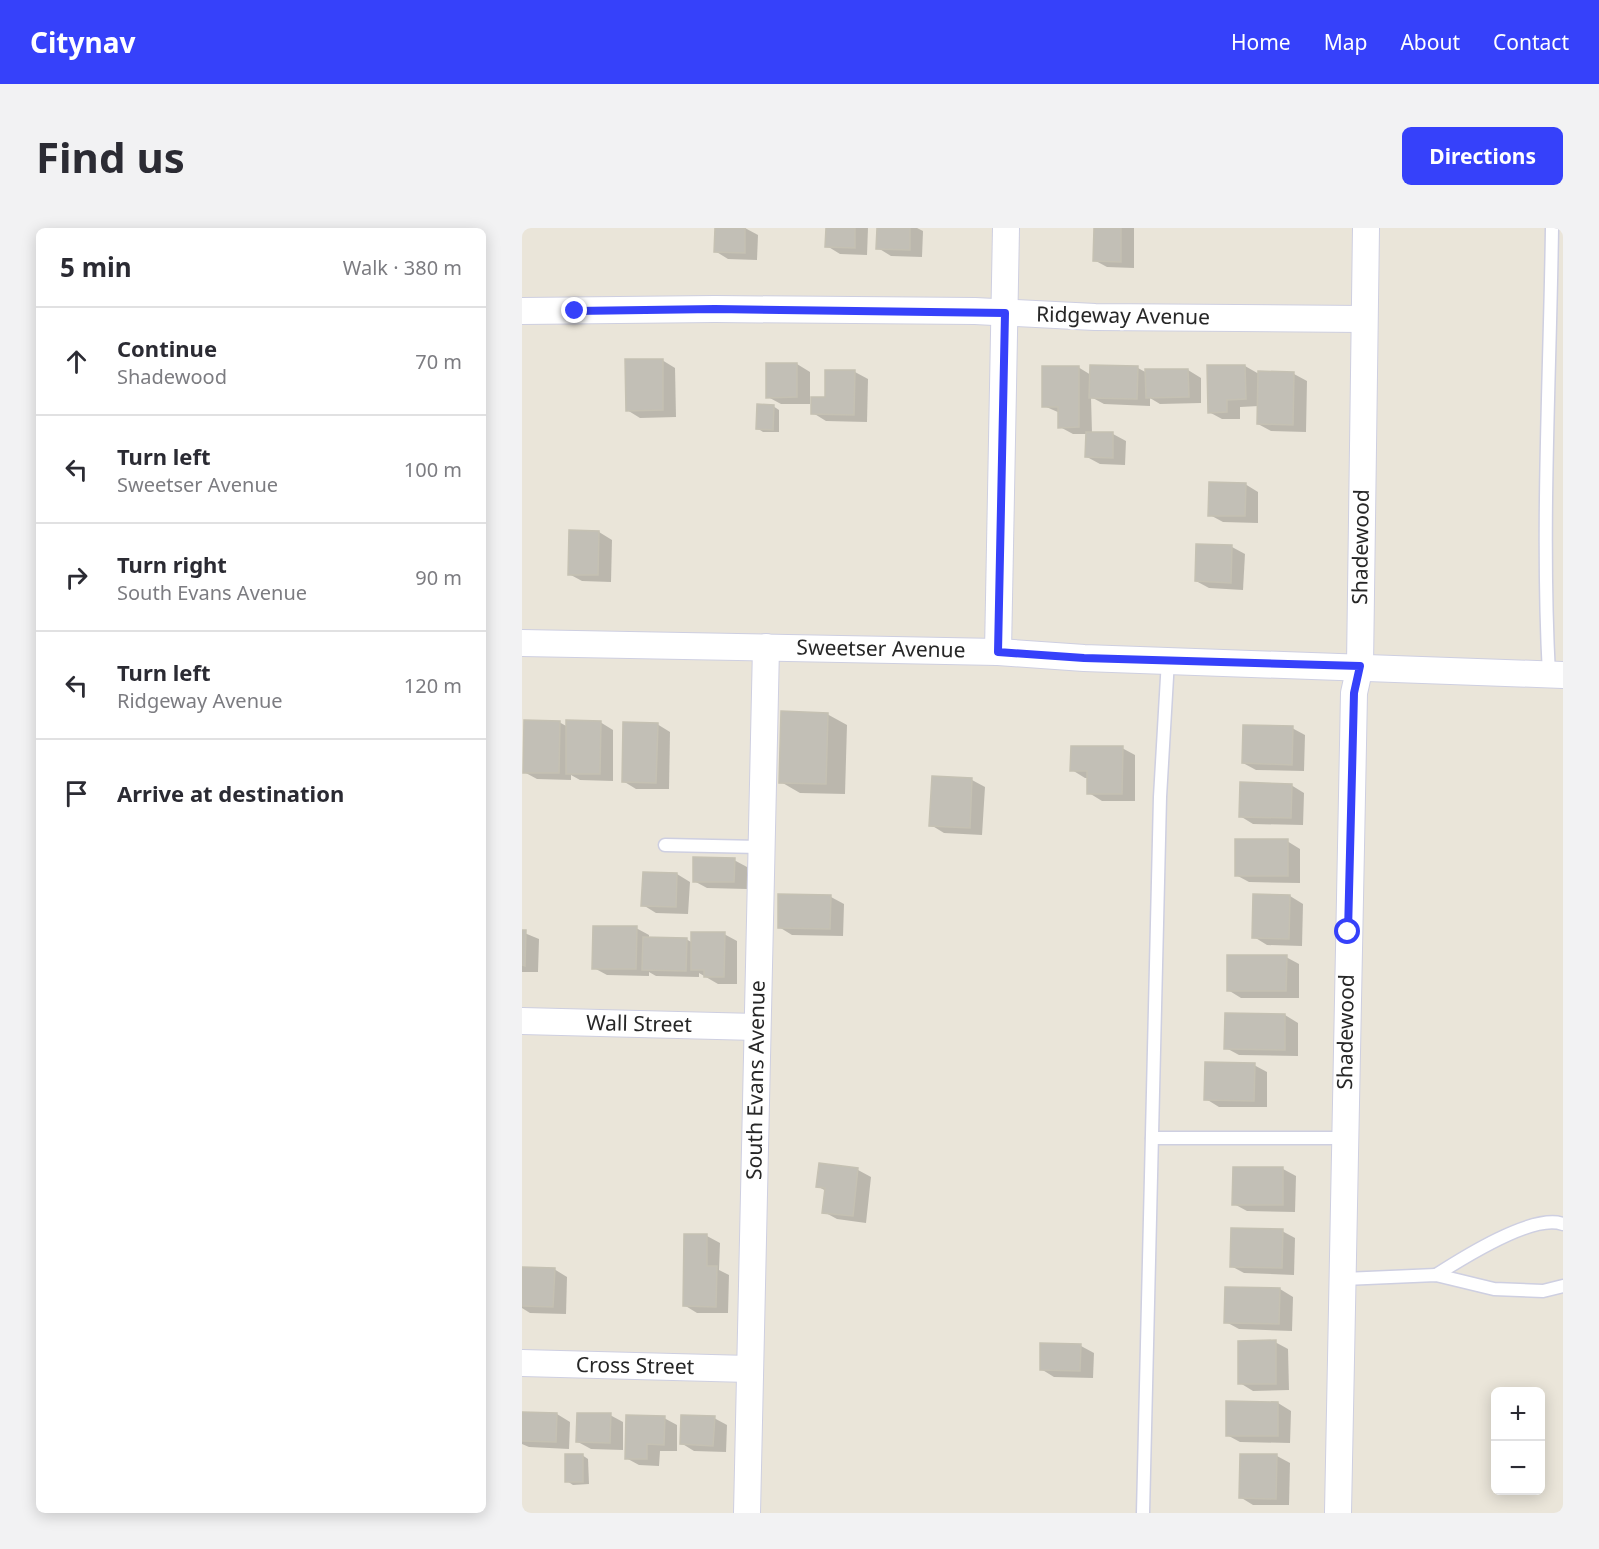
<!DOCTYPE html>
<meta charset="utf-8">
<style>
body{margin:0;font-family:"Noto Sans",sans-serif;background:#f2f2f3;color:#2b2b33}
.controls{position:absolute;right:18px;bottom:18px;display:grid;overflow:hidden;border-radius:9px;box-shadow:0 3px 15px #0003}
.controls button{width:54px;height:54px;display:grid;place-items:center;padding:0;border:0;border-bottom:2px solid #e1e1e2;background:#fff;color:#2b2b33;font:30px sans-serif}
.stop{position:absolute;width:18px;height:18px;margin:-14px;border:4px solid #3641fa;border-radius:50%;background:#fff}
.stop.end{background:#3641fa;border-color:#fff;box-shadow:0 2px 6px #0008}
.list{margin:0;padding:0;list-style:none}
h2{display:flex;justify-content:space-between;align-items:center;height:78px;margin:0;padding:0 24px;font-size:26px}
h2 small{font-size:20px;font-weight:400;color:#7c7c81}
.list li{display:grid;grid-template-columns:39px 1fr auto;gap:18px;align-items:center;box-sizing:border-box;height:108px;padding:0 24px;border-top:2px solid #e1e1e2}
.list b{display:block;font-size:22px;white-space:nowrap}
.list p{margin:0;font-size:20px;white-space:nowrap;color:#7c7c81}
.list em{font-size:20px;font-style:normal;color:#7c7c81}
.icon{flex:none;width:33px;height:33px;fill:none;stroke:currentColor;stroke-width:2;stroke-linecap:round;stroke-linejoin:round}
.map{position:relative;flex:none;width:1041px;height:1285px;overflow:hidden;border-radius:9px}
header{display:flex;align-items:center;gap:36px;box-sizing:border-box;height:84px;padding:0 30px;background:#3641fa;color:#fff}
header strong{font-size:28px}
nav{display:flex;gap:33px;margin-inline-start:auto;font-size:21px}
.intro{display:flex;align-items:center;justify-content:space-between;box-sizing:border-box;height:144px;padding:0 36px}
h1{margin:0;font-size:42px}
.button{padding:15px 27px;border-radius:9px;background:#3641fa;color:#fff;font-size:21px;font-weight:700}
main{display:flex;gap:36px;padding:0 36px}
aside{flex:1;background:#fff;border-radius:9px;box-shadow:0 3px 15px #0003}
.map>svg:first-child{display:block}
.shadow{fill:#0003}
.building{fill:#c2bfb6;stroke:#c5c1b3;stroke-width:1.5}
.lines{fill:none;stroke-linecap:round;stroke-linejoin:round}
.service-casing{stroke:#cecfe1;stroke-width:15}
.minor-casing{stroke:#cecfe1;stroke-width:28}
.service{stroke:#fff;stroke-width:12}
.minor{stroke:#fff;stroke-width:26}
.route{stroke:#3641fa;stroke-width:8}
.labels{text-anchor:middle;stroke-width:4.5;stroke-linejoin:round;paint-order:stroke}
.street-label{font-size:21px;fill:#272727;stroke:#fff}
</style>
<header>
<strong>Citynav</strong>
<nav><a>Home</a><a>Map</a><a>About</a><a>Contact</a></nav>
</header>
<div class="intro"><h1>Find us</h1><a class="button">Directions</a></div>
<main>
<aside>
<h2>5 min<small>Walk · 380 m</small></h2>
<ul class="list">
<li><svg class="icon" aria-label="ahead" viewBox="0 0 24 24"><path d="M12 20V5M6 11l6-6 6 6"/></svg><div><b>Continue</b><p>Shadewood</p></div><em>70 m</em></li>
<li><svg class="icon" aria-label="left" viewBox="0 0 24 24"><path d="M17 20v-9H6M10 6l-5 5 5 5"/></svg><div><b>Turn left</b><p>Sweetser Avenue</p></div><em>100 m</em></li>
<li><svg class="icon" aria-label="right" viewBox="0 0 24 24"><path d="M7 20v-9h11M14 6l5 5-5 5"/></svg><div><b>Turn right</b><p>South Evans Avenue</p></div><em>90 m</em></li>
<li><svg class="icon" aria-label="left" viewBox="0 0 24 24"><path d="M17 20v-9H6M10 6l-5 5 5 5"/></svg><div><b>Turn left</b><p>Ridgeway Avenue</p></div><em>120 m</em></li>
<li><svg class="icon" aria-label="arrive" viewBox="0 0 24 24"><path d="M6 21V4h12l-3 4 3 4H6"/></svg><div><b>Arrive at destination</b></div></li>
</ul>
</aside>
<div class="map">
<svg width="1041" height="1285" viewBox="0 0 1041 1285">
<rect width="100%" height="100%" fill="#eae5d9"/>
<g class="shadow">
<polygon points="194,0 223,0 236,7 235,32 206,31 193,23"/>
<polygon points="305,0 346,0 345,27 318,26 305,18"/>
<polygon points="356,0 395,0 401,3 400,29 369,28 356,20"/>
<polygon points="573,0 612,0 612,40 585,39 572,32"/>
<polygon points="140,132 153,140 154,189 118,190 105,182"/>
<polygon points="275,136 288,144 288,176 259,176 246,169"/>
<polygon points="723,138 737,146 772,146 785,153 784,204 749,203 736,196 737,178 718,179 718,191 700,191 687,184"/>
<polygon points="556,139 569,147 616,140 625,145 666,142 679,150 679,175 638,176 628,170 628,178 582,176 569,169 570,205 591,206 604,213 603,237 578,236 565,229 565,206 551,206 538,199 538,185 522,178"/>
<polygon points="333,144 346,151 345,194 304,193 291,185"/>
<polygon points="251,178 257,182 257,204 241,204 235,200"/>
<polygon points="723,256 736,264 736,295 701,294 688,287"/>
<polygon points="77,304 90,312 89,354 60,353 47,346"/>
<polygon points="710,319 723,326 721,362 687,360 674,353"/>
<polygon points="305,486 325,497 323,566 278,565 259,554"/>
<polygon points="37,494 46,499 78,494 91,502 91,553 58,552 49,547 49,552 15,551 2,544"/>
<polygon points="135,496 148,504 147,561 114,561 101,553"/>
<polygon points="770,500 783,507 782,543 734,542 721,535"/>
<polygon points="600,520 613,527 613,573 580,573 567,565 567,550 563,550 550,542"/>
<polygon points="450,552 463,559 460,607 422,605 409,597"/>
<polygon points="769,557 782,565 781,597 731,596 718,588"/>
<polygon points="765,613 778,621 778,655 727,654 714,647"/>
<polygon points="212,632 225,639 225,661 185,660 172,653"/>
<polygon points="155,646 168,654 166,686 134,685 121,677"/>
<polygon points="732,668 768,668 781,676 780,718 745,717 732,709"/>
<polygon points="309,669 322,676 321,708 270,707 257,699"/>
<polygon points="114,700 127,707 127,711 164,711 171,715 202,706 215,713 215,756 196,756 177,745 177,749 134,748 127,744 127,748 85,747 72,740"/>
<polygon points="0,704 17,711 16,744 0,744"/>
<polygon points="764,729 777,736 777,770 719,770 706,762"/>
<polygon points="763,787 776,795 776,828 717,827 704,820"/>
<polygon points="732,837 745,844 745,879 697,879 684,871"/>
<polygon points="298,937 336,942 349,949 344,995 315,991 302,984 304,963 295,958"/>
<polygon points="713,940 761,941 774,948 773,984 725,983 712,976"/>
<polygon points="760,1003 773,1010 772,1047 722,1045 709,1038"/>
<polygon points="185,1008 198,1015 197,1042 207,1047 206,1085 175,1085 162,1077"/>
<polygon points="0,1040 32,1041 45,1049 44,1086 8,1085 0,1080"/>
<polygon points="758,1061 771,1069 770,1103 717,1101 704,1094"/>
<polygon points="753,1114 766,1121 767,1162 731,1163 718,1155"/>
<polygon points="559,1118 572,1125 571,1150 532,1149 519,1141"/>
<polygon points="706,1175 756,1175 769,1183 768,1215 718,1214 705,1207"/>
<polygon points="0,1185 35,1186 48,1194 47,1221 7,1219 0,1216"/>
<polygon points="88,1187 101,1194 101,1222 69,1221 56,1214"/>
<polygon points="142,1190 155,1197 155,1223 138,1223 137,1238 117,1237 104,1230"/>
<polygon points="192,1190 205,1197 204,1224 172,1223 159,1215"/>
<polygon points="60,1227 66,1231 67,1256 51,1257 45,1253"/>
<polygon points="755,1228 768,1235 767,1277 731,1277 718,1269"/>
</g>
<g class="building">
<polygon points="193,0 223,0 223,25 192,24"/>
<polygon points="304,0 333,0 333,20 303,19"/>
<polygon points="355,0 388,0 388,22 354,21"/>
<polygon points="572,0 599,0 599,34 571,33"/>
<polygon points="103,131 141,131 141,182 104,183"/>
<polygon points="244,135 275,135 275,169 244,170"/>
<polygon points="568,137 616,138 615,171 567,170"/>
<polygon points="685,137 723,137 724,171 705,172 705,184 686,185"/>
<polygon points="520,138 557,138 557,199 536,200 536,179 520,179"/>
<polygon points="623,141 666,141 667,169 624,170"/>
<polygon points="303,142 333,142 332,187 289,186 289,169 303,169"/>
<polygon points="736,143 772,144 771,197 735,196"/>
<polygon points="235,176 252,177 251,202 234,201"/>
<polygon points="564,204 591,204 591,230 563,229"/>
<polygon points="687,254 724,255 723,288 686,288"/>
<polygon points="47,302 77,303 76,347 46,347"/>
<polygon points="674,316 710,317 709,355 673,353"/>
<polygon points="259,483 306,485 304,556 257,555"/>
<polygon points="2,492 38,493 37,545 1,545"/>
<polygon points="44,492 79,493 78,546 44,546"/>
<polygon points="101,494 136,495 134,555 100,554"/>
<polygon points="721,497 771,498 770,537 720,535"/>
<polygon points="549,518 601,518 600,566 565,566 565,543 548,543"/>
<polygon points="410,548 450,550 448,600 407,598"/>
<polygon points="718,554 770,556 769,590 717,589"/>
<rect x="713" y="611" width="53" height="37"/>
<polygon points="171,629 213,630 212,654 171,654"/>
<polygon points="121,644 155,645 154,679 119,678"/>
<polygon points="256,666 309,667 308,701 256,700"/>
<polygon points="731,666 768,667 767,711 730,710"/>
<polygon points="71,698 115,698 114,741 70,741"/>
<polygon points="0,702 4,702 3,738 0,737"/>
<polygon points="169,704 203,704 202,749 182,749 182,742 169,742"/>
<polygon points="121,709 165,710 164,743 120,742"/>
<polygon points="705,727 765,727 764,763 705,763"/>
<polygon points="703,785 763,786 763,822 702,821"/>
<polygon points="683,834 733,835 732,873 682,872"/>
<polygon points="297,935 336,940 331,988 300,985 303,960 294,959"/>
<polygon points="711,939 761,939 761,977 710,977"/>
<polygon points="709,1000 761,1001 760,1040 708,1039"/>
<polygon points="162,1006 185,1006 185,1038 195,1038 194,1079 161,1078"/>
<polygon points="0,1039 33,1040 31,1079 0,1078"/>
<polygon points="703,1059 758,1060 757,1096 702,1095"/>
<polygon points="754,1112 754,1156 716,1156 716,1113"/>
<polygon points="518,1115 559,1116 558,1143 518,1142"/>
<polygon points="704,1173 756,1174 756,1208 704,1208"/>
<polygon points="0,1184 35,1185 34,1214 0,1213"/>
<polygon points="55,1185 89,1185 88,1215 54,1214"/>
<polygon points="104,1187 143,1188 142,1217 125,1216 125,1231 103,1231"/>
<polygon points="159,1187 193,1188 191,1218 158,1216"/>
<rect x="43" y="1226" width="18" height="28"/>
<polygon points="718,1226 755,1226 754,1271 717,1270"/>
</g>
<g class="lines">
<g class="service-casing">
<g id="service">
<path d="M1027 447C1019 298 1028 149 1030 0"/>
<polyline points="143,617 238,619"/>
<polyline points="630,910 823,910"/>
<path d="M914 1047C939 1031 1011 985 1041 996"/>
<polyline points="822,1051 914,1047 972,1061 1021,1063 1041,1058"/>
<polyline points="621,1285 638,569 646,432"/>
</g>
</g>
<g class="minor-casing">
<g id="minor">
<polyline points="0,83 193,81 453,83 573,89 841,91"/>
<polyline points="0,415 476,424 562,430 1041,447"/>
<polyline points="476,424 484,0"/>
<polyline points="0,793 234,799"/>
<polyline points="0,1135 227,1141"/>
<polyline points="225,1285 244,419"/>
<path d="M816 1285C823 1012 825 738 832 465L838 438 844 0"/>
</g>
</g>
<use href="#service" class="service"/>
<use href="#minor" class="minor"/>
</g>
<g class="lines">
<polyline class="route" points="53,83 193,81 483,85 476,424 562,430 838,438 832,465 826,704"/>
</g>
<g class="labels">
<g class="street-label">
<text transform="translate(601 88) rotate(1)" y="7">Ridgeway Avenue</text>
<text transform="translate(839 319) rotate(-89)" y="7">Shadewood</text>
<text transform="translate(359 421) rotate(1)" y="7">Sweetser Avenue</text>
<text transform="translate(117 796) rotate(1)" y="7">Wall Street</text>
<text transform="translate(824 804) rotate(-89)" y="7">Shadewood</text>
<text transform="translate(234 852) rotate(-89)" y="7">South Evans Avenue</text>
<text transform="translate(113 1138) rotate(1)" y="7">Cross Street</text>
</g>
</g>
</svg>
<div class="controls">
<button>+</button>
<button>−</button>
</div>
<div class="stop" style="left:826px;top:704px"></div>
<div class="stop end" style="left:53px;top:83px"></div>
</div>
</main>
